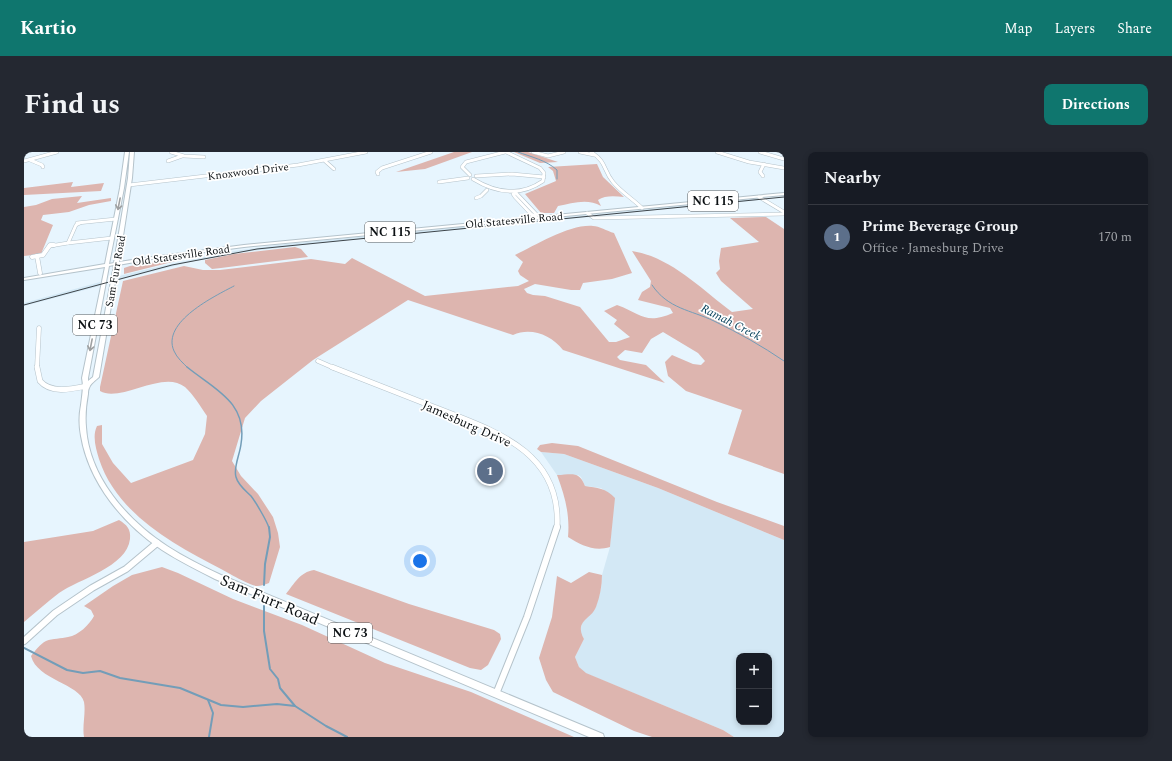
<!DOCTYPE html>
<meta charset="utf-8">
<style>
body{margin:0;font-family:Spectral,serif;background:#242831;color:#f1f3f6}
.controls{position:absolute;right:12px;bottom:12px;display:grid;overflow:hidden;border-radius:8px;box-shadow:0 2px 6px #0003}
.controls button{width:36px;height:36px;display:grid;place-items:center;padding:0;border:0;border-bottom:1px solid #363941;background:#171b24;color:#f1f3f6;font:20px sans-serif}
.you{position:absolute;left:396px;top:409px;width:14px;height:14px;margin:-10px;border:3px solid #fff;border-radius:50%;background:#1a73e8;box-shadow:0 0 0 6px #1a73e833}
.badge{display:grid;place-items:center;width:26px;height:26px;border-radius:50%;background:#0f766e;color:#fff;font-size:13px;font-weight:700}
.pin{position:absolute;translate:-50% -50%;border:2px solid #fff;box-shadow:0 1px 4px #0006}
.list{margin:0;padding:0;list-style:none}
h2{display:flex;justify-content:space-between;align-items:center;height:52px;margin:0;padding:0 16px;font-size:17px}
h2 small{font-size:13px;font-weight:400;color:#9ea1a6}
.list li{display:grid;grid-template-columns:26px 1fr auto;gap:12px;align-items:center;box-sizing:border-box;height:64px;padding:0 16px;border-top:1px solid #363941}
.list b{display:block;font-size:15px;white-space:nowrap}
.list p{margin:0;font-size:13px;white-space:nowrap;color:#9ea1a6}
.list em{font-size:13px;font-style:normal;color:#9ea1a6}
.map{position:relative;flex:none;width:760px;height:585px;overflow:hidden;border-radius:8px}
header{display:flex;align-items:center;gap:24px;box-sizing:border-box;height:56px;padding:0 20px;background:#0f766e;color:#fff}
header strong{font-size:19px}
nav{display:flex;gap:22px;margin-inline-start:auto;font-size:14px}
.intro{display:flex;align-items:center;justify-content:space-between;box-sizing:border-box;height:96px;padding:0 24px}
h1{margin:0;font-size:28px}
.button{padding:10px 18px;border-radius:8px;background:#0f766e;color:#fff;font-size:14px;font-weight:700}
main{display:flex;gap:24px;padding:0 24px}
aside{flex:1;background:#171b24;border-radius:8px;box-shadow:0 2px 6px #0003}
.map>svg:first-child{display:block}
.built{fill:#d3e8f5;fill-rule:evenodd}
.green{fill:#ddb5af}
.lines{fill:none;stroke-linecap:round;stroke-linejoin:round}
.stream-far2{stroke:#739db8;stroke-width:1}
.stream-far1{stroke:#739db8;stroke-width:1.5}
.stream{stroke:#739db8;stroke-width:2}
.minor-far3-casing{stroke:#b5c3cb;stroke-width:4}
.minor-far2-casing{stroke:#b5c3cb;stroke-width:5}
.minor-far1-casing{stroke:#b5c3cb;stroke-width:6}
.minor-casing{stroke:#b5c3cb;stroke-width:8}
.major-casing{stroke:#b5c3cb;stroke-width:2}
.minor-far3{stroke:#fff;stroke-width:3}
.minor-far2{stroke:#fff;stroke-width:4}
.minor-far1{stroke:#fff;stroke-width:5}
.minor{stroke:#fff;stroke-width:6}
.major{fill:#fff;fill-rule:evenodd}
.rail{stroke:#3e454a;stroke-width:1}
.oneway{stroke:#9ea0a1}
.labels{text-anchor:middle;stroke-width:3.5;stroke-linejoin:round;paint-order:stroke}
.far-street-label{font-size:11px;fill:#0c1114;stroke:#fff}
.shield{fill:#fff;stroke:#55585a;stroke-width:1}
.shield-label{font-size:12px;font-weight:bold;fill:#0c1114}
.far-water-label{font-size:12px;font-style:italic;fill:#003c57;stroke:#fff}
.street-label{font-size:13px;fill:#0c1114;stroke:#fff}
.near-street-label{font-size:16px;fill:#0c1114;stroke:#fff}
</style>
<header>
<strong>Kartio</strong>
<nav><a>Map</a><a>Layers</a><a>Share</a></nav>
</header>
<div class="intro"><h1>Find us</h1><a class="button">Directions</a></div>
<main>
<div class="map">
<svg width="760" height="585" viewBox="0 0 760 585">
<rect width="100%" height="100%" fill="#e7f5fe"/>
<g class="built">
<polygon points="732,46 735,48 568,64 567,63"/>
<polygon points="564,63 565,65 295,91 211,101 166,110 95,128 95,124 124,117 210,99 263,92"/>
<polygon points="76,130 76,134 0,154 0,151"/>
<path d="M517 300 540 302 634 336 760 388V585H710L699 578 561 521 555 515 551 505 560 487 556 480 558 471 571 457 577 437 578 423 586 395 590 346 577 336 561 334 557 325 554 323H533ZM715 504H745V570H715Z"/>
</g>
<g class="green">
<polygon points="430,0 448,0 401,17 372,20"/>
<polygon points="490,0 504,0 534,10 516,11"/>
<path d="M573 12 579 25 600 45C591 44 581 43 574 48L577 54C564 46 548 51 534 54L530 61H517L501 42 532 29 529 19 524 15Z"/>
<polygon points="49,30 47,35 80,31 77,39 0,43 0,36"/>
<polygon points="58,44 53,51 87,46 87,49 65,53 45,60 19,63 17,68 29,73 17,102 0,104 0,55 12,53 28,47"/>
<path d="M742 65 760 77V322L704 302 718 258 662 239 644 224 641 210 648 203 669 212 677 213 681 209 674 201 639 180 627 187 618 201 601 198 593 205 596 208 622 213 641 231 539 198C527 183 507 175 489 183L384 148 289 208 237 249 221 266 208 309 217 324 234 342 249 365 254 381 256 395 245 431C242 432 237 434 233 434 227 434 204 421 197 417 149 392 93 362 75 307 72 297 68 284 73 274L78 273V292L89 311 107 331 169 308 181 282 183 264C177 255 169 242 161 235 139 217 97 251 76 239V235L99 129 160 114 179 118H196L287 107 321 112 328 106 401 144 494 134 505 129 496 123 494 119 499 110 491 103C512 93 546 72 569 74 575 74 583 79 590 81L608 121 588 127 559 131 556 138H547L511 132 500 137 503 141 509 143 521 144 556 155 585 190H592L606 185 590 172 593 168 580 159 593 153C618 162 621 173 649 161L646 156 614 148 618 140 626 135 627 129 608 99C647 105 677 137 708 160L729 157 697 129 692 121 696 117 695 109 697 96 735 90 706 66Z"/>
<polygon points="271,95 277,97 284,105 197,116 188,117 181,111 181,108 210,102"/>
<polygon points="147,108 152,109 100,122 100,116 106,114"/>
<polygon points="528,291 554,294 693,350 760,374 760,388 634,336 540,302 517,300 513,297 516,293"/>
<path d="M533 323C547 323 555 318 561 334 573 336 582 336 591 346L586 395C570 400 557 393 544 385 546 363 541 344 533 323Z"/>
<path d="M95 368C103 373 107 377 106 387 103 415 55 427 35 441 23 450 12 460 0 470V390L69 379Z"/>
<path d="M138 415 154 421 209 447 278 473 361 511 447 540 550 585H60C58 574 62 561 60 550 56 532 13 528 7 504 11 499 16 492 22 489 29 486 37 487 44 485 55 483 65 473 70 464L67 458 60 454 89 434 108 423Z"/>
<path d="M290 418 385 452 470 478 476 482 477 487 464 513 457 518 446 516 262 442C270 432 276 420 290 418Z"/>
<path d="M565 420 578 423C578 434 576 444 572 455 567 468 550 468 560 487L551 505 555 515 562 521 699 578 710 585H628L610 579 529 540 522 528 515 506 528 465 533 424 547 431Z"/>
</g>
<g class="lines">
<g class="stream-far2">
<path d="M494 0C507 5 522 8 533 18V27"/>
<path d="M628 133C644 157 667 158 690 169 715 181 738 194 760 209"/>
<path d="M164 216C159 211 153 206 150 199 137 170 191 144 210 134"/>
</g>
<path class="stream-far1" d="M163 215C190 237 224 250 217 292 216 302 209 316 212 325 214 333 221 338 227 344 231 349 243 369 245 376"/>
<g class="stream">
<polyline points="240,433 241,412 246,385 245,375"/>
<polyline points="240,454 240,479 246,517 254,527 256,536 271,554"/>
<polyline points="0,496 43,518 59,521 76,519 96,526 156,536 197,553 219,555 253,552 271,554 302,574 323,585"/>
<polyline points="184,548 189,561 185,585"/>
</g>
<g class="minor-far3-casing">
<g id="minor-far3">
<polyline points="147,0 160,4 180,5"/>
<polyline points="509,0 524,4 540,0"/>
<polyline points="556,0 570,3"/>
<path d="M567 0C583 10 579 18 589 30 597 40 609 47 618 56"/>
<polyline points="693,0 725,10 760,16"/>
<polyline points="736,0 760,7"/>
<polyline points="6,8 18,13 19,15"/>
<polyline points="0,9 33,0"/>
<polyline points="144,9 158,4"/>
<polyline points="301,9 310,17"/>
<polyline points="354,22 353,20 358,16 407,0"/>
<polyline points="446,23 438,15 442,10 481,0"/>
<polyline points="452,24 488,22 520,25"/>
<polyline points="739,24 736,20 740,12"/>
<path d="M449 27C472 41 496 45 519 29L520 21 516 16 482 0"/>
<polyline points="415,30 444,26"/>
<polyline points="105,33 274,13 342,0"/>
<polyline points="491,40 512,62 511,64"/>
<polyline points="492,41 489,42 491,45 507,62 513,66"/>
<polyline points="735,45 760,60"/>
<polyline points="452,46 457,44 463,38"/>
<polyline points="563,61 570,66 760,62"/>
<polyline points="53,71 92,67"/>
<polyline points="44,91 88,86"/>
<polyline points="26,94 44,91 52,73 56,71"/>
</g>
</g>
<g class="minor-far2-casing">
<g id="minor-far2">
<polyline points="13,104 16,121"/>
<polyline points="8,105 19,103 26,93 30,93"/>
<polyline points="294,209 310,216"/>
<polyline points="13,216 15,176"/>
</g>
</g>
<g class="minor-far1-casing">
<g id="minor-far1">
<path d="M13 215 16 229C27 242 48 237 63 234"/>
<path d="M308 215C342 228 376 242 410 255 468 278 538 298 533 376"/>
</g>
</g>
<g class="minor-casing">
<g id="minor">
<polyline points="0,489 31,461 68,436 102,417 133,391"/>
<polyline points="472,542 503,465 533,375"/>
</g>
</g>
<g class="major-casing">
<path id="major" d="M101 0H105L100 36 85 112 90 111 104 26 106 0H110L108 26 95 110 128 105 220 93 760 41V43L220 95 128 107 94 113 75 225C72 228 66 232 65 236 64 238 64 240 64 242 62 253 61 264 62 275 65 325 103 368 143 394 160 405 178 414 197 423L579 582 580 585H565L191 427C173 418 155 409 138 398 99 372 65 331 57 284 55 274 55 263 57 253 58 244 60 235 58 226L81 115 0 128V126L81 112 96 36ZM90 113 69 225 64 229V226L85 114Z"/>
</g>
<use href="#minor-far3" class="minor-far3"/>
<use href="#minor-far2" class="minor-far2"/>
<use href="#minor-far1" class="minor-far1"/>
<use href="#minor" class="minor"/>
<use href="#major" class="major"/>
<polyline class="rail" points="0,153 148,113 233,97 760,45"/>
</g>
<defs><path id="oneway-shaft" d="M-6 0H5M1.5-3L5.5 0L1.5 3" fill="none" stroke-width="1.6" stroke-linecap="round" stroke-linejoin="round"/></defs>
<g class="oneway">
<use href="#oneway-shaft" transform="translate(95 52) rotate(101)"/>
<use href="#oneway-shaft" transform="translate(67 193) rotate(101)"/>
</g>
<g class="labels">
<g class="far-street-label">
<text transform="translate(224 19) rotate(-7)" y="4">Knoxwood Drive</text>
<text transform="translate(490 68) rotate(-5)" y="4">Old Statesville Road</text>
<text transform="translate(157 103) rotate(-8)" y="4">Old Statesville Road</text>
<text transform="translate(91 119) rotate(-80)" y="4">Sam Furr Road</text>
</g>
<g class="shield">
<rect x="664" y="39" width="50" height="20" rx="3"/>
<rect x="341" y="70" width="50" height="20" rx="3"/>
<rect x="49" y="163" width="44" height="20" rx="3"/>
<rect x="304" y="471" width="44" height="20" rx="3"/>
</g>
<g class="shield-label">
<text x="689" y="53">NC 115</text>
<text x="366" y="84">NC 115</text>
<text x="71" y="177">NC 73</text>
<text x="326" y="485">NC 73</text>
</g>
<g class="far-water-label">
<text transform="translate(707 170) rotate(27)" y="4">Ramah Creek</text>
</g>
<g class="street-label">
<text transform="translate(443 271) rotate(24)" y="5">Jamesburg Drive</text>
</g>
<g class="near-street-label">
<text transform="translate(246 447) rotate(23)" y="6">Sam Furr Road</text>
</g>
</g>
</svg>
<div class="controls">
<button>+</button>
<button>−</button>
</div>
<div class="you"></div>
<div class="pin badge" style="left:466px;top:319px;background:#5c6f8a">1</div>
</div>
<aside>
<h2>Nearby<small></small></h2>
<ul class="list">
<li><span class="badge" style="background:#5c6f8a">1</span><div><b>Prime Beverage Group</b><p>Office · Jamesburg Drive</p></div><em>170 m</em></li>
</ul>
</aside>
</main>
